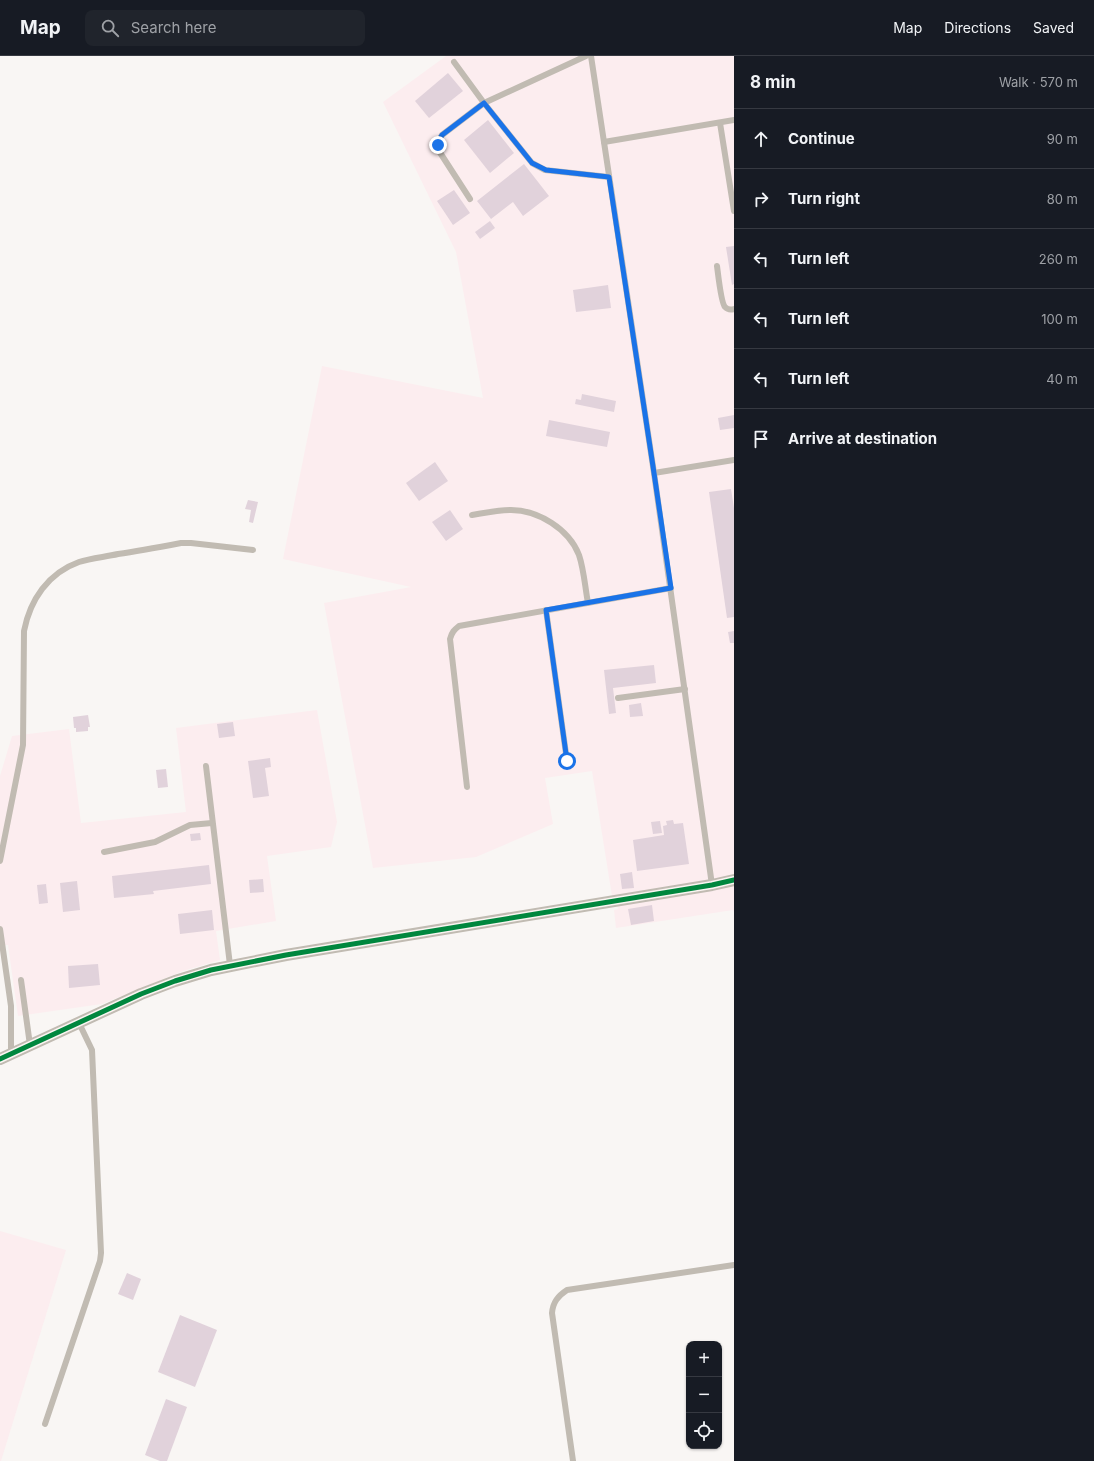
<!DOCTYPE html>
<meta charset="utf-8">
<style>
body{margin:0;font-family:Inter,sans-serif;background:#20242c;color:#f1f3f6}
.controls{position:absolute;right:12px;bottom:12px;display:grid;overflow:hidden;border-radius:8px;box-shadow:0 1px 3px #0004}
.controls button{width:36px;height:36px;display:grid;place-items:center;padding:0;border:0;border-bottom:1px solid #363941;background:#171b24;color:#f1f3f6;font:20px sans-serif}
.stop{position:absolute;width:12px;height:12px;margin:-9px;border:3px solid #1a73e8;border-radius:50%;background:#fff}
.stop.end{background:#1a73e8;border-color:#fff;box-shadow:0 1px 4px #0008}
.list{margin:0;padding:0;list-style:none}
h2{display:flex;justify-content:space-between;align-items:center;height:52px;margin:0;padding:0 16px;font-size:17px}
h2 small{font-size:13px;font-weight:400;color:#9ea1a6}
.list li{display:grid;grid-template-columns:26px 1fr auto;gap:12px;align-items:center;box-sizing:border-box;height:60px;padding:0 16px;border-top:1px solid #363941}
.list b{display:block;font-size:15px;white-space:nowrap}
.list em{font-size:13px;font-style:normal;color:#9ea1a6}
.icon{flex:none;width:22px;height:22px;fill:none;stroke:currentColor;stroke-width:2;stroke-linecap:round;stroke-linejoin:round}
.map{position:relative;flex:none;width:734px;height:1405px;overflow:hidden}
header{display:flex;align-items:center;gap:24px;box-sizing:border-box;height:56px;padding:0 20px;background:#171b24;border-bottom:1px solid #363941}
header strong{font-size:19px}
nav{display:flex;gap:22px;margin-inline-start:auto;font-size:14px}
.search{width:280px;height:36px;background:#20242c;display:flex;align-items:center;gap:10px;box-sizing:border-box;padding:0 14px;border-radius:8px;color:#9ea1a6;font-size:15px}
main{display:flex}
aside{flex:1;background:#171b24}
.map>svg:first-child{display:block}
.industrial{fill:#fcedef}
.building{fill:#e1d2db}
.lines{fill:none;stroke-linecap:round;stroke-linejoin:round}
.lane{stroke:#c1bbb2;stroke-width:6}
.street{stroke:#c1bbb2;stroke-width:12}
.cycleway-casing{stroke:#fbf5f2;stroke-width:8}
.cycleway{stroke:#00873e;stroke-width:5}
.route{stroke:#1a73e8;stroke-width:5}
</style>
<header>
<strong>Map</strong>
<div class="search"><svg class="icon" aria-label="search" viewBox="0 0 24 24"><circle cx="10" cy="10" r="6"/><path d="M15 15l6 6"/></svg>Search here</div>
<nav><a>Map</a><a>Directions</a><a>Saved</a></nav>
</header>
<main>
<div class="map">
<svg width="734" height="1405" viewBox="0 0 734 1405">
<rect width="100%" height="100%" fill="#f9f6f4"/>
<g class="industrial">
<polygon points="446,0 734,0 734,856 733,854 616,872 614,854 618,853 616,844 612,840 592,715 545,722 553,768 476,801 373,812 324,547 411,531 283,503 322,310 483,342 456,196 383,46"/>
<polygon points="317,654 337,766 331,791 267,800 276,865 216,875 220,904 183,915 102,948 18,960 8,889 0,889 0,720 12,680 69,673 81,767 186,756 176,672"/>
<polygon points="0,1175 66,1194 1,1405 0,1405"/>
</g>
<g class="building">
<polygon points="448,17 463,35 429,62 415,45"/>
<polygon points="488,64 514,97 490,117 464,84"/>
<polygon points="524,108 549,140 523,160 513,146 491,163 477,145"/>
<polygon points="454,134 470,157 453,169 437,145"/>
<polygon points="490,165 495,172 480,183 475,176"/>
<polygon points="734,190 734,228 732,229 726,191"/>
<polygon points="608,229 611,252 576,256 573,234"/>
<polygon points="582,338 616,345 614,356 575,348 576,343 581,344"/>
<polygon points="734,359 734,372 720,374 718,362"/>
<polygon points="549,364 610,376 607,391 546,380"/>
<polygon points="435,406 448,425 419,445 406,427"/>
<polygon points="731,433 734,452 734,561 727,562 709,436"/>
<polygon points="248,444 258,446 253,467 249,466 251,454 245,453"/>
<polygon points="450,454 463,473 446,485 432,466"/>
<polygon points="734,575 734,587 730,587 728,576"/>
<polygon points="654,609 656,627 613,632 616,657 609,658 604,614"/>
<polygon points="641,647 643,660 630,661 629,649"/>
<polygon points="88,659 90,671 88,671 88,675 76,676 76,672 74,672 73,661"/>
<polygon points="233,666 235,680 219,682 217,668"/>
<polygon points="270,702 271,711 265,712 269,740 253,742 248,705"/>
<polygon points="166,713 168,731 158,732 156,714"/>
<polygon points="673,764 674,768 683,767 689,808 637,815 633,784 664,779 663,770 667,769 666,765"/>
<polygon points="660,765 662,777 653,778 651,766"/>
<polygon points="200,777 201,784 191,785 190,778"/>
<polygon points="209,809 211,828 153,835 154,838 114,842 112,820"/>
<polygon points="632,816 634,832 622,833 620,818"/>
<polygon points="263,823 264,836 250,837 249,824"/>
<polygon points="77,825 80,854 63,856 60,827"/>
<polygon points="46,828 48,847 39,848 37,829"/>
<polygon points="652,849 654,865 631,869 628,853"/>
<polygon points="212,854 214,874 180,878 178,858"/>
<polygon points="98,908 100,929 69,932 68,910"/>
<polygon points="127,1217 141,1223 133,1244 118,1238"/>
<polygon points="180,1259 217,1274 195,1331 158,1316"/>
<polygon points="166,1343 187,1351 167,1405 160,1405 145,1399"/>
</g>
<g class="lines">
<g class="lane">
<polyline points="591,0 654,417 712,829"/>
<polyline points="454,6 484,47 532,107 545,114 609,121"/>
<polyline points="720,67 734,155"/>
<polyline points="604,86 734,64"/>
<path d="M470 143 439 95C438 88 438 85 442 79L484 47 586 0"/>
<path d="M717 210C718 217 721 247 725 251 728 254 731 254 734 253"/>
<polyline points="654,417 734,404"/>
<path d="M472 459C484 457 498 454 511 454 538 454 569 473 579 499 584 514 585 531 588 547"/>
<polyline points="546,554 567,705"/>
<polyline points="618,642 685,633"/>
<polyline points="206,710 230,909"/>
<path d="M467 731 450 583C452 576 454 574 459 570L671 532"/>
<polyline points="104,796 155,786 190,769 212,767"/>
<path d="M0 805 23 689 24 575C30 544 48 517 79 506 91 502 105 501 118 498 139 495 160 491 181 487H191L253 494"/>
<polyline points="0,873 11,950 11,998"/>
<polyline points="21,924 30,989"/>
<polyline points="45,1368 100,1205 101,1197 92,994 79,967"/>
<path d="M573 1405 552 1257C553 1246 558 1240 567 1234L734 1209"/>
</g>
<polyline class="street" points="0,1003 141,938 175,925 211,914 286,899 712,829 734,824"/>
<g class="cycleway-casing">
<polyline id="cycleway" points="0,1003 141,938 175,925 211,914 286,899 712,829 734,824"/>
</g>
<use href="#cycleway" class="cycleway"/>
</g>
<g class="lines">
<polyline class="route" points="438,89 439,84 442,79 484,47 532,107 546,114 609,121 654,417 671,532 546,554 567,705"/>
</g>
</svg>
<div class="controls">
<button>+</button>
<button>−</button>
<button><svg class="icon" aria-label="locate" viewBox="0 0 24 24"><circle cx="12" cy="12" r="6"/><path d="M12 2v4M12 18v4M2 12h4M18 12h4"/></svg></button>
</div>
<div class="stop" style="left:567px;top:705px"></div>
<div class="stop end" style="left:438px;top:89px"></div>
</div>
<aside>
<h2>8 min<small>Walk · 570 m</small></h2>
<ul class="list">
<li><svg class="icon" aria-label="ahead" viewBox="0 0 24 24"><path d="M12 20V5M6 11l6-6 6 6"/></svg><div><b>Continue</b></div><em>90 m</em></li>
<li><svg class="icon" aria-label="right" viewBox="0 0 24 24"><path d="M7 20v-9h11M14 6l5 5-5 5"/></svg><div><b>Turn right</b></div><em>80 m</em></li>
<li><svg class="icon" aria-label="left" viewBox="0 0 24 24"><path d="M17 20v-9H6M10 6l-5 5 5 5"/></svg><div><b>Turn left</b></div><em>260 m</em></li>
<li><svg class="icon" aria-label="left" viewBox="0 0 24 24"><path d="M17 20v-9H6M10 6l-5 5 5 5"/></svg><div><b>Turn left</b></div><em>100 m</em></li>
<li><svg class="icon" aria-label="left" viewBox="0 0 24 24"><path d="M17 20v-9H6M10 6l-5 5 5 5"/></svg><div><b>Turn left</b></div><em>40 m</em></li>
<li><svg class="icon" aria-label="arrive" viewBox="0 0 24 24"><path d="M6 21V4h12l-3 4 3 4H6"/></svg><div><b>Arrive at destination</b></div></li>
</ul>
</aside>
</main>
